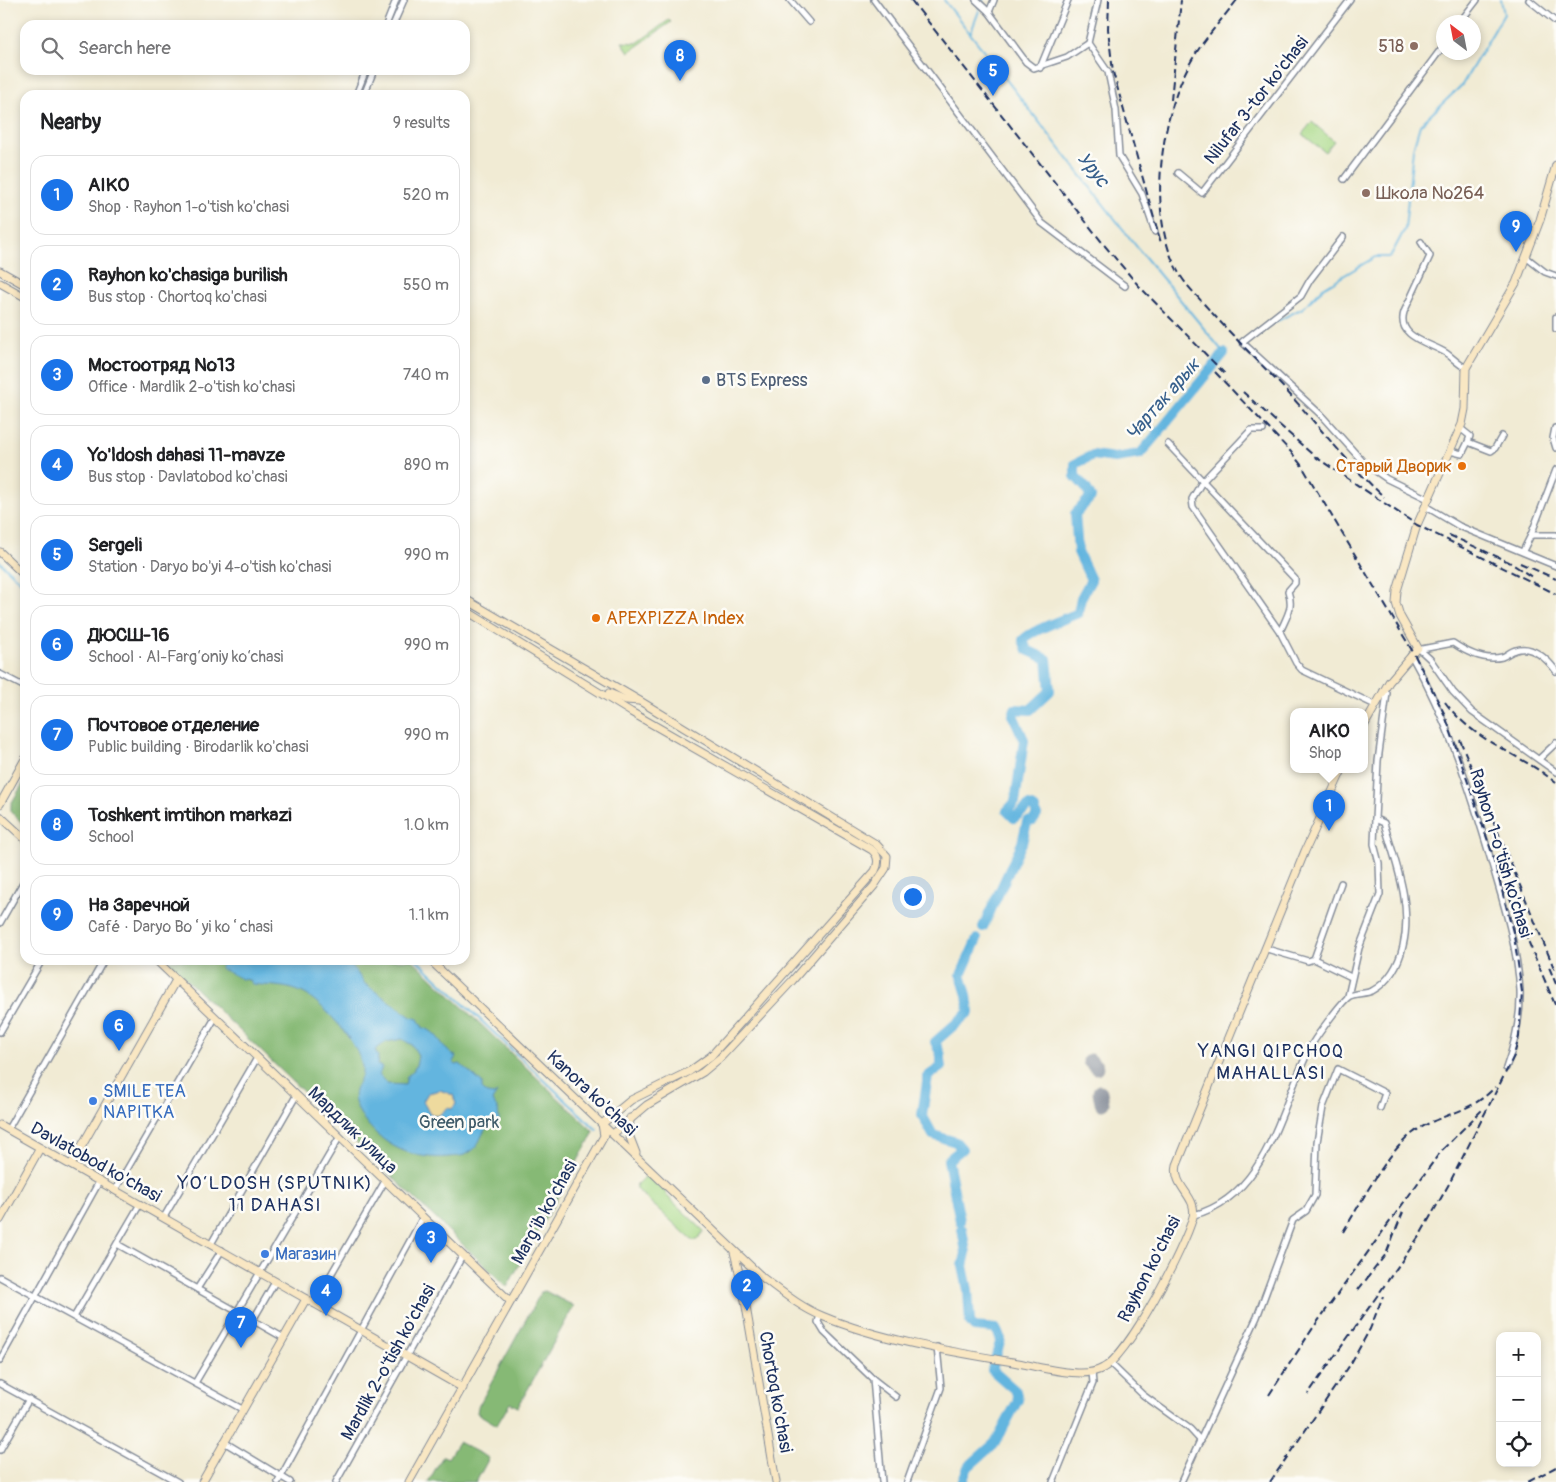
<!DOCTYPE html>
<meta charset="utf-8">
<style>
body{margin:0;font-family:Pangolin,sans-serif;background:#f2f2f2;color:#202124}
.controls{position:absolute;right:15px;bottom:15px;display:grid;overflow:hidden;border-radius:10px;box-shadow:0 2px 8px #0003}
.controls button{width:45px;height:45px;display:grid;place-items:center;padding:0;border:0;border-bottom:1px solid #e0e0e0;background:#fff;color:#202124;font:25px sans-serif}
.compass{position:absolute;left:1436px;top:15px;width:45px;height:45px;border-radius:50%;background:#fff;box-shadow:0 2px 8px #0003;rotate:328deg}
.you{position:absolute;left:912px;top:896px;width:18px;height:18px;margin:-12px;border:4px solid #fff;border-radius:50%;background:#1a73e8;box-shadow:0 0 0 8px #1a73e833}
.badge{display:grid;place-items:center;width:32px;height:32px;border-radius:50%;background:#1a73e8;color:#fff;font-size:16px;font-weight:700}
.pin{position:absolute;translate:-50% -41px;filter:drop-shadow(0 1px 2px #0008)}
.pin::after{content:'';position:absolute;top:26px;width:18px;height:15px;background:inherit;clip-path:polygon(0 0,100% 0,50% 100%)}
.popup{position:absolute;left:1290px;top:708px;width:78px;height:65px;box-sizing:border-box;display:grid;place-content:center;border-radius:10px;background:#fff;filter:drop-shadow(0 1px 4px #0005);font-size:16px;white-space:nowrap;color:#757577}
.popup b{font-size:19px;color:#202124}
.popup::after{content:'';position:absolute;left:50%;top:100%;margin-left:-10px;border:10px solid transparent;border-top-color:#fff}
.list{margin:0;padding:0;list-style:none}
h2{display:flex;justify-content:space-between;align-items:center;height:65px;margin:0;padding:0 20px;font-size:21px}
h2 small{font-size:16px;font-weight:400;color:#757577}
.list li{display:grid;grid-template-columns:32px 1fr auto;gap:15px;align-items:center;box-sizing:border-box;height:80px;margin:0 10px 10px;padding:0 10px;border:1px solid #e0e0e0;border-radius:15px}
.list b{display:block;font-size:19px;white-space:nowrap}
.list p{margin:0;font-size:16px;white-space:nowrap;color:#757577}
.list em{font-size:16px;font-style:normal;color:#757577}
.icon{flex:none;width:28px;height:28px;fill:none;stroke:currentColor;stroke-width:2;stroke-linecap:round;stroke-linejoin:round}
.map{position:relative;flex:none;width:1556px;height:1482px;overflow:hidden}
.search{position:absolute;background:#fff;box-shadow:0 2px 8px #0003;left:20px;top:20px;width:450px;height:55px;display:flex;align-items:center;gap:12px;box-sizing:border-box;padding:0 18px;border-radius:15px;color:#757577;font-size:19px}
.panel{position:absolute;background:#fff;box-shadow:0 2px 8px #0003;left:20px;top:90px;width:450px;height:875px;border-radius:15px}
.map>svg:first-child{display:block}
.green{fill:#a8d987;stroke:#628472}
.forest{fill:#86b974;stroke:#507469}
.sand{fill:#eeda9e;stroke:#84847e}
.water{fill:#64b5df;stroke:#40729e;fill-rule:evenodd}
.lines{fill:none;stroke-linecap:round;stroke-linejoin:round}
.stream{stroke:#64b5df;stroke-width:2}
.river{stroke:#64b5df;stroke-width:10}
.taxiway{stroke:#868d99;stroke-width:15}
.street-casing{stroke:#868d99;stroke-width:8}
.secondary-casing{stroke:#868d99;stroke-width:9}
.street{stroke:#fff;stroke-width:5}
.secondary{stroke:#f9e7c3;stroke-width:7}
.rail{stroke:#1b2f5e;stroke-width:2;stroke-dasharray:8 4;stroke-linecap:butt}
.education-dot{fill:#8d6e63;stroke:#fdfcf7;stroke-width:2}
.service-dot{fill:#5c6f8a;stroke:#fdfcf7;stroke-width:2}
.food-dot{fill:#e8710a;stroke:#fdfcf7;stroke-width:2}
.shop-dot{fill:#3f7fe0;stroke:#fdfcf7;stroke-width:2}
.labels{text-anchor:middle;stroke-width:5;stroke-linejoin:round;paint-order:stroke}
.education-label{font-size:18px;fill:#785e54;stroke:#fdfcf7;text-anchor:end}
.street-label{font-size:18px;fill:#1b2f5e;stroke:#fdfcf7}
.service-label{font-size:18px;fill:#4e5e75;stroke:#fdfcf7;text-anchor:start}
.food-label{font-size:18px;fill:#c56008;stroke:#fdfcf7;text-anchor:end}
.shop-label{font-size:18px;fill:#366cbe;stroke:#fdfcf7;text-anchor:start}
.park-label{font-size:18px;fill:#3e5a68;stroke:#fdfcf7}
.water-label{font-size:19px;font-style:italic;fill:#355e8b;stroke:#fdfcf7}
.neighbourhood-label{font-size:19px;letter-spacing:1px;fill:#1b2f5e;stroke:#fdfcf7}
</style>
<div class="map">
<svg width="1556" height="1482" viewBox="0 0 1556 1482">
<rect width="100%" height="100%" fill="#fdfcf7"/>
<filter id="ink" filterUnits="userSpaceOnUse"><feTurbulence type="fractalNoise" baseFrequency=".02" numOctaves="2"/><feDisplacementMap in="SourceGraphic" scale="10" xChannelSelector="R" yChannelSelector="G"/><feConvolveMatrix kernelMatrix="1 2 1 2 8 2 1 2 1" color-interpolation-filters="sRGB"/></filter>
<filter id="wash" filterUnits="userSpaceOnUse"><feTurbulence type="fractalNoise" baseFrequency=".0096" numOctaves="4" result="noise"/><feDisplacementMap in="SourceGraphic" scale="20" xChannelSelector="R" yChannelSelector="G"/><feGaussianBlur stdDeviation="1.12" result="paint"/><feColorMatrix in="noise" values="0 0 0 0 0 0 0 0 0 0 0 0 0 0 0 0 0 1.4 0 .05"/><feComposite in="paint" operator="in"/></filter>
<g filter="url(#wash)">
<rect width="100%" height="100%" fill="#f1ebd4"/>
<g class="green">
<polygon points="669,20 671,22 629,52 622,42 637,43"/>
<polygon points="1312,122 1334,141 1325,152 1302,134"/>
<polygon points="645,1176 649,1176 665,1190 666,1195 704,1231 697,1240 692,1240 636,1189 636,1185"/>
</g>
<g class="forest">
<polygon points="25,780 25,826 11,812 11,804"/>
<polygon points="166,960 413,960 594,1132 507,1287"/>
<polygon points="545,1291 574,1306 518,1407 510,1403 497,1425 477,1413 478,1407 541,1292"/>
<polygon points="458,1442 489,1458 476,1482 428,1482 443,1456 448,1458"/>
</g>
<polygon class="sand" points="440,1090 453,1095 456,1104 452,1109 444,1111 443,1114 438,1116 429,1114 423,1101 428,1093"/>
<path class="water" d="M223 960H348L365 984 411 1017 418 1019 423 1028C439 1030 444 1054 456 1056L453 1062 456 1065 460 1064 482 1083V1089L487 1094 494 1095 497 1093 492 1101 498 1109 499 1121C496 1125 494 1123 490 1125 480 1132 481 1146 470 1152 463 1157 457 1156 448 1157 413 1160 381 1146 361 1115 344 1088 365 1085 362 1066 359 1044 321 1000 301 992 286 985 268 986 252 984L249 980 242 979 220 968 225 961ZM402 1039 412 1045 418 1055C417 1065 415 1071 407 1076L405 1085 387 1084 379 1075 382 1067 377 1065 378 1056 375 1050 386 1042ZM440 1090 453 1095 456 1104 452 1109 447 1108 438 1116 429 1113 423 1101 428 1093Z"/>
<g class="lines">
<g class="stream">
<polyline points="944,0 1140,251 1224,353 1227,351"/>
<polyline points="971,32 983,0"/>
<polyline points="1265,327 1303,308 1323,288 1375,257 1390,257 1405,229 1413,149 1420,125 1462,85 1504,14 1501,0"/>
<polyline points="0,562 25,586"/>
<polyline points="417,960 597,1130"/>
</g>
<g class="river">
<path d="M983 927 1022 843 1027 822 1033 821 1037 815 1035 809 1029 806 1014 818 1007 811 1015 802 1024 740 1013 715 1015 709 1030 710 1050 691 1047 659 1027 650 1023 640C1030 631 1065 619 1078 613L1081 598 1091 580 1078 552 1075 514 1091 497 1086 488 1075 476V464L1093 455 1115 458 1140 454C1169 421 1196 387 1224 353"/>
<polyline points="960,1221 948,1160 962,1149 956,1142 933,1135 922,1115 928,1076 941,1067 941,1055 935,1042 969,1012 967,995 961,975 977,939"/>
<polyline points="962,1229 966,1253 963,1266 968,1290 970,1322 974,1327 996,1329 1001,1339 992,1370 1016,1391 1018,1400 996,1442 968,1467 962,1482"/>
</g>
<g class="taxiway">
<polyline points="1090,1061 1096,1067"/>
<polyline points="1100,1092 1102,1103"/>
</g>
</g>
</g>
<g filter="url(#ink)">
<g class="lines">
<g class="street-casing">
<g id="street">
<polyline points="790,0 809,22"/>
<polyline points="874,0 1042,223 1125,286"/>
<polyline points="976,0 989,12 1026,62 1034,68 1067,57 1088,43"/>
<polyline points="1098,0 1088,43 1108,72 1116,110 1119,156 1142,194 1155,232"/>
<polyline points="1529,0 1556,22"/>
<polyline points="989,12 994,0"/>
<polyline points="1460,22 1477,0"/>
<polyline points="386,25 396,0"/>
<polyline points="393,25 404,0"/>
<polyline points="1040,68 1068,0"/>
<polyline points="356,95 366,70"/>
<polyline points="364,95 374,70"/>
<polyline points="1178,173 1202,193 1350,0"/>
<polyline points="1344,179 1444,45"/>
<polyline points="1343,237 1310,280 1301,296 1242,342 1320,414 1364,463 1387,479 1428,499"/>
<path d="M1421 242 1430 256 1404 312C1396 338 1431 343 1446 353 1453 358 1458 364 1466 368"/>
<polyline points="1527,258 1545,272 1556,276"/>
<polyline points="1556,317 1556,329"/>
<polyline points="1460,428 1470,436 1468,442 1491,451 1495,448 1502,436"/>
<polyline points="1555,428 1553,438 1556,448"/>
<polyline points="1263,430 1251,430 1202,482 1192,499 1193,507 1280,632 1296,663 1302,670 1375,705"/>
<path d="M1168 444 1295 579V583L1288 591C1294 608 1287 615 1280 632"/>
<polyline points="1450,451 1462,454 1468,442"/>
<polyline points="1425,506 1459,526 1556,566"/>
<polyline points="1531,535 1556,535"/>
<polyline points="1523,551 1531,535 1556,470"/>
<polyline points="1418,648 1430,659 1453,692 1472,712 1556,772"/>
<path d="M1422 649 1453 643C1466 652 1485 661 1502 657 1507 655 1511 651 1516 650 1532 644 1548 660 1556 671"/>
<path d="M1411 655C1448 720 1471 792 1492 864 1504 905 1517 946 1520 990 1521 1017 1515 1043 1506 1068"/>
<polyline points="0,674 25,687"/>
<polyline points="1539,759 1556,743"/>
<polyline points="0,923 25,879"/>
<polyline points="1267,949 1308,961 1314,959 1351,977"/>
<polyline points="1314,959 1341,883"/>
<polyline points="1348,996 1359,948 1380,894 1379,863 1374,844 1375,819"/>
<polyline points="0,1032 42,960"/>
<polyline points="8,1129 104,960"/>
<polyline points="115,1190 215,1018"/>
<path d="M1194 1215C1269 1195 1280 1104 1312 1044 1317 1036 1343 999 1350 996 1356 993 1365 994 1372 991 1389 982 1399 964 1403 946 1413 905 1395 861 1384 823L1375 819 1378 761 1387 693 1383 691"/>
<polyline points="164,1217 257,1058"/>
<polyline points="117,1244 284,1338"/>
<polyline points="211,1244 296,1096"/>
<polyline points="0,1277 242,1409"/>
<polyline points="197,1289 222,1250"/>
<polyline points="314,1304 385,1181"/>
<polyline points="820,1315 818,1322 824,1332 873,1379 882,1482"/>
<polyline points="74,1317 140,1204"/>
<polyline points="253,1320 275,1282"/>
<polyline points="0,1360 99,1182"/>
<polyline points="1110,1363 1143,1395 1190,1429 1201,1441"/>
<polyline points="873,1379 896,1397"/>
<polyline points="195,1383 339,1138"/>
<polyline points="0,1384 178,1482"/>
<polyline points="224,1442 290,1482"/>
<polyline points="0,1450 29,1399"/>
<polyline points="278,1482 423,1217"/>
<polyline points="336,1482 463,1255"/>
<polyline points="907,1482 941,1388 937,1347"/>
<polyline points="1053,1482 1093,1383 1092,1372"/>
<polyline points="1181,1482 1257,1317 1293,1220 1306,1211 1315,1195 1317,1142 1323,1107 1338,1069 1385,1093 1380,1108"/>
</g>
</g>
<g class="secondary-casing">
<g id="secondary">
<polyline points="0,271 25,285"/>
<polyline points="0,283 25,297"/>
<polyline points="0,552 25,576"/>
<polyline points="465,599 640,701 876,844 887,856 886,868 874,886 792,981 721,1057 703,1072 647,1105 613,1134"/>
<polyline points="609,693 626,700 639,701"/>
<polyline points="1364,726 1389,682 1418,648 1400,616 1396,603 1397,591 1417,525 1462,424 1465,409 1466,368 1516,283 1540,220 1556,165"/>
<polyline points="0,804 25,759"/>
<polyline points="0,816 25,839"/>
<polyline points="156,960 510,1301"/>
<path d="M430 960 762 1277C781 1291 800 1307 822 1316 879 1340 953 1352 1013 1362 1035 1366 1058 1373 1081 1373 1088 1373 1096 1372 1103 1368 1129 1355 1185 1247 1193 1217 1198 1196 1172 1187 1177 1165L1305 851 1342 770"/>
<polyline points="630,1118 629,1135 636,1153"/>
<polyline points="0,1125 463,1388"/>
<polyline points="71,1165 176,980"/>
<polyline points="0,1220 40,1148"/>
<polyline points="734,1252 743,1289 776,1482"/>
<polyline points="743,1286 748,1275 753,1273 760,1275"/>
<polyline points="202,1482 306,1299"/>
<path d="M409 1482 604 1136 602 1124 631 1100 690 1071 711 1056 875 871C879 863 879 856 872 850L631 712 465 610"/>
</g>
</g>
<use href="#street" class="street"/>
<use href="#secondary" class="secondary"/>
<g class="rail">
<polyline points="911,0 1105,246 1138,285 1225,374"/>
<polyline points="1109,0 1108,29 1113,72 1161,243"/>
<path d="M1237 0C1220 22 1201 42 1188 67 1159 122 1146 224 1182 278 1188 287 1197 296 1204 304 1228 331 1254 357 1279 383 1315 421 1346 462 1384 497"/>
<polyline points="1171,100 1181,0"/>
<polyline points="1215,372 1291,452 1302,466 1413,652 1445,715 1492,853 1514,936 1522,992 1519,1037 1514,1056 1449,1184 1420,1235 1308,1394"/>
<polyline points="1243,392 1314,456 1417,525 1556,594"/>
<polyline points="1449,535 1509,562 1532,577"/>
<polyline points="1520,563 1556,579"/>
<path d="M1445 702C1477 745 1518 751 1556 783"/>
<polyline points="1460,740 1556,973"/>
<polyline points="1510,898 1556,1007"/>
<polyline points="1549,967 1556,984"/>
<path d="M1343 1232C1361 1203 1386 1153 1413 1133 1441 1112 1469 1115 1495 1087"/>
<polyline points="1358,1290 1386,1254 1403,1212"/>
<polyline points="1269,1395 1313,1328 1441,1151 1483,1109"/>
<polyline points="1270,1482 1350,1365 1370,1329 1383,1296"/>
<polyline points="1528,1482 1556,1467"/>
</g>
</g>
</g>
<g class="education-dot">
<circle cx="1414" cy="46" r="5"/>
<circle cx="1366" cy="193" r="5"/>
</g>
<circle class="service-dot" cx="706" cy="380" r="5"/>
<g class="food-dot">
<circle cx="1462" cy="466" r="5"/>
<circle cx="596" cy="618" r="5"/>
</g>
<g class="shop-dot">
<circle cx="93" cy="1101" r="5"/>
<circle cx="265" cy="1254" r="5"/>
</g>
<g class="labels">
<g class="education-label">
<text x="1404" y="52">518</text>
<text x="1376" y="199" text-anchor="start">Школа №264</text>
</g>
<g class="street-label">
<text transform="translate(1256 100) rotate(-52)" y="6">Nilufar 3-tor ko'chasi</text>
<text transform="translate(1501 853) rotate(73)" y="6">Rayhon 1-o'tish ko'chasi</text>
<text transform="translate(592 1093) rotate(43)" y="6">Kanora ko'chasi</text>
<text transform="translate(353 1130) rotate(44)" y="6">Мардлик улица</text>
<text transform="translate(96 1162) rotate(29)" y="6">Davlatobod ko'chasi</text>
<text transform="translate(544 1212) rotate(-61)" y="6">Marg‘ib ko‘chasi</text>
<text transform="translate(1149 1269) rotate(-63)" y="6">Rayhon ko'chasi</text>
<text transform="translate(388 1362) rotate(-61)" y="6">Mardlik 2-o'tish ko'chasi</text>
<text transform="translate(776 1392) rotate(80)" y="6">Chortoq ko'chasi</text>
</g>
<g class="service-label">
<text x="716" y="386">BTS Express</text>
</g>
<g class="food-label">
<text x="1452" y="472">Старый Дворик</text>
<text x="606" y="624" text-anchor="start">APEXPIZZA Index</text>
</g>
<g class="shop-label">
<text x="103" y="1097">SMILE TEA<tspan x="103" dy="21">NAPITKA</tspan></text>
<text x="275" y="1260">Магазин</text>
</g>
<g class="park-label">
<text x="459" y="1128">Green park</text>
</g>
<g class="water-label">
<text transform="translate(1094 169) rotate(52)" y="7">Урус</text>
<text transform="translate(1162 399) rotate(-49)" y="7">Чартак арык</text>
</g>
<g class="neighbourhood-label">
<text x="1271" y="1057">YANGI QIPCHOQ<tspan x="1271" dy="22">MAHALLASI</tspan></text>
<text x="275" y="1189">YO‘LDOSH (SPUTNIK)<tspan x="275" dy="22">11 DAHASI</tspan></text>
</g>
</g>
</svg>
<div class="controls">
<button>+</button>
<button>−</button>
<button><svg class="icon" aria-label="locate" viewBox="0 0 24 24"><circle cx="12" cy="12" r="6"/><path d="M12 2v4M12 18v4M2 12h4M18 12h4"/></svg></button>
</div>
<svg class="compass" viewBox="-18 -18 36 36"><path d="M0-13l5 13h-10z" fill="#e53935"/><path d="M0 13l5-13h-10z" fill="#757577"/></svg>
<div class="you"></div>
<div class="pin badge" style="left:1329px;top:831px">1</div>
<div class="popup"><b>AIKO</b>Shop</div>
<div class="pin badge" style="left:747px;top:1311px">2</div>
<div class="pin badge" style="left:431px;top:1263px">3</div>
<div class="pin badge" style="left:326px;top:1316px">4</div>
<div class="pin badge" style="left:993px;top:96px">5</div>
<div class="pin badge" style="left:119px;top:1051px">6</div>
<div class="pin badge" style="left:241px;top:1348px">7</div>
<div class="pin badge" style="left:680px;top:81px">8</div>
<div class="pin badge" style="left:1516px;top:252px">9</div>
<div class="search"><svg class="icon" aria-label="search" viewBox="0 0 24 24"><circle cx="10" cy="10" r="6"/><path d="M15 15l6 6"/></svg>Search here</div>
<section class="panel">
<h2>Nearby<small>9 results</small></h2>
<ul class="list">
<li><span class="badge">1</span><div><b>AIKO</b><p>Shop · Rayhon 1-o'tish ko'chasi</p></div><em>520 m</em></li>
<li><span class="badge">2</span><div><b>Rayhon ko'chasiga burilish</b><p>Bus stop · Chortoq ko'chasi</p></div><em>550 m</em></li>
<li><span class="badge">3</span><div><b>Мостоотряд №13</b><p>Office · Mardlik 2-o'tish ko'chasi</p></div><em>740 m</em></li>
<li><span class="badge">4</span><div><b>Yo'ldosh dahasi 11-mavze</b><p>Bus stop · Davlatobod ko'chasi</p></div><em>890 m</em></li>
<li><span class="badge">5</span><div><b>Sergeli</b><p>Station · Daryo bo'yi 4-o'tish ko'chasi</p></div><em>990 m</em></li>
<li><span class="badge">6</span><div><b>ДЮСШ-16</b><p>School · Al-Farg‘oniy ko‘chasi</p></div><em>990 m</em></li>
<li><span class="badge">7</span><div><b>Почтовое отделение</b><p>Public building · Birodarlik ko'chasi</p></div><em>990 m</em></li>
<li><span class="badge">8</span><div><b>Toshkent imtihon markazi</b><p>School</p></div><em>1.0 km</em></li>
<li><span class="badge">9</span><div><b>На Заречной</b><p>Café · Daryo Boʻyi koʻchasi</p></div><em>1.1 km</em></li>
</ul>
</section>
</div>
